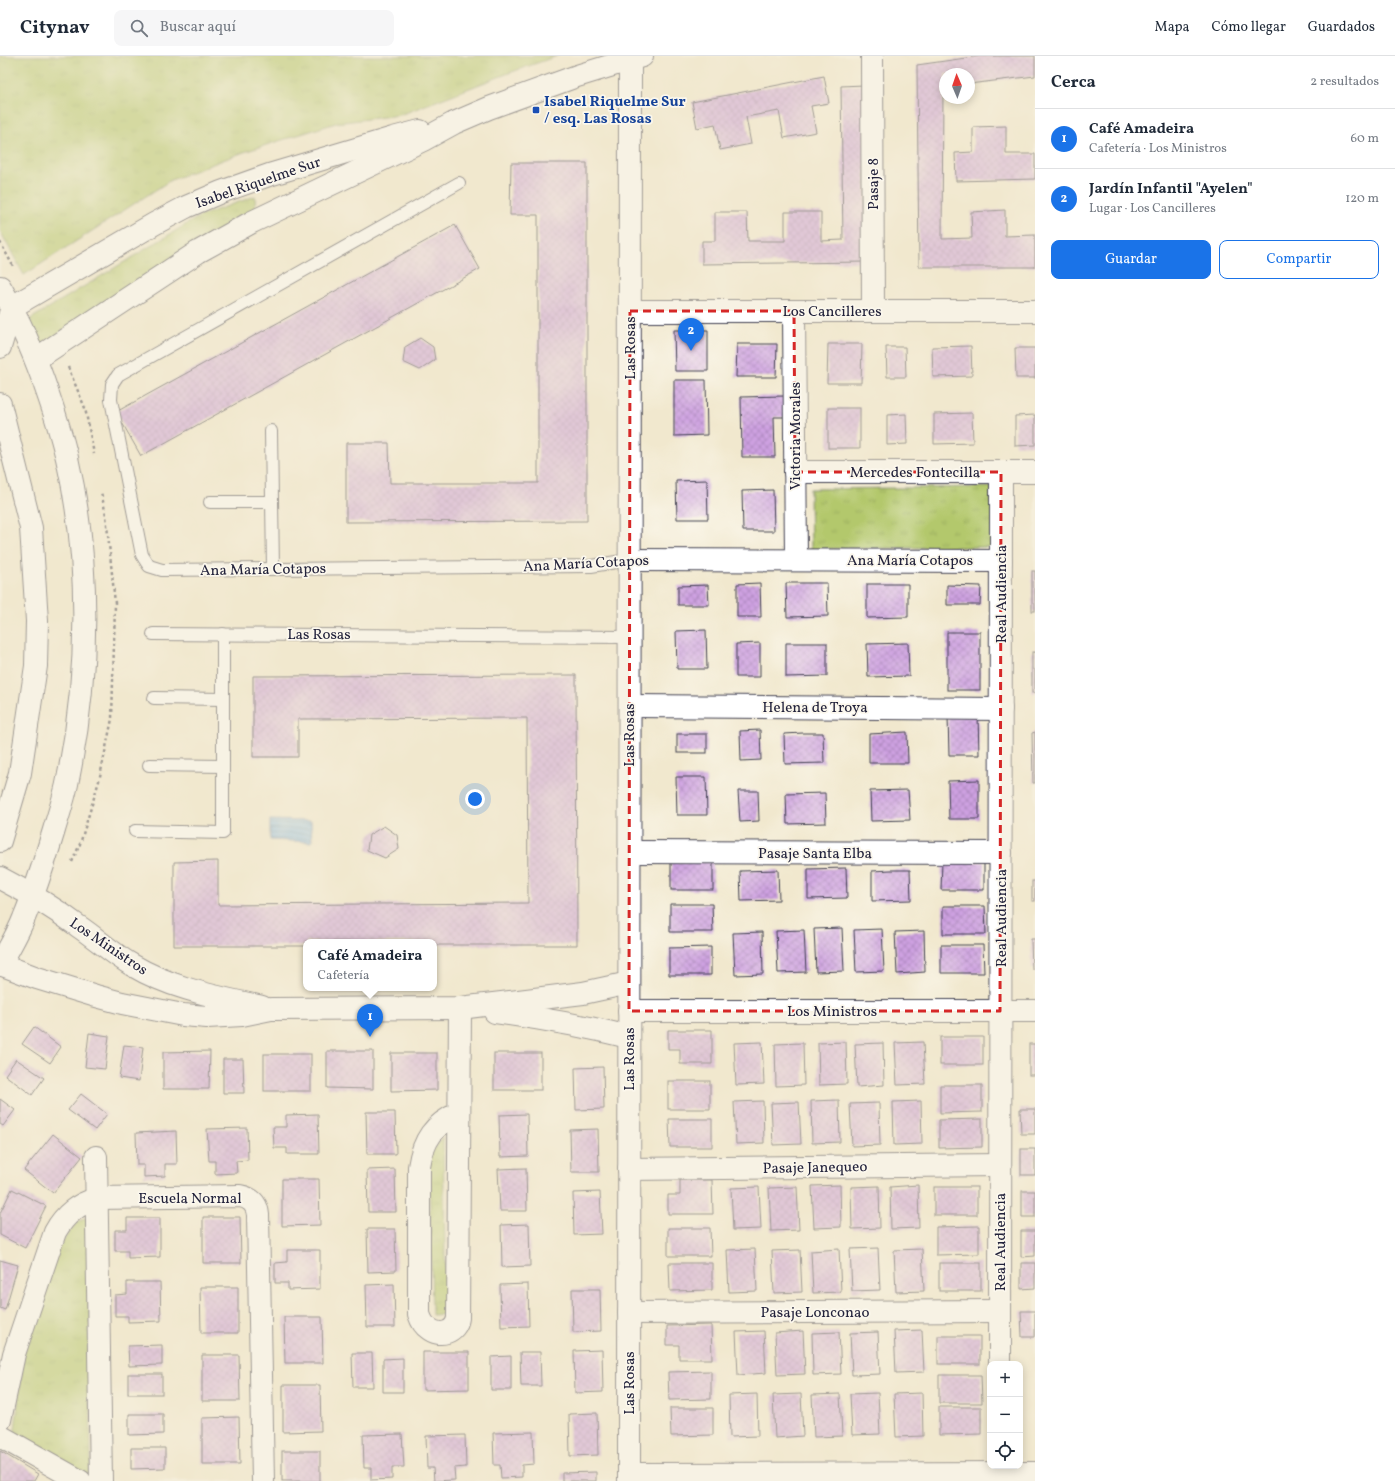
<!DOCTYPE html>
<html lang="es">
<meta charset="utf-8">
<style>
body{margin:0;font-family:Vollkorn,serif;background:#f6f6f7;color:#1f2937}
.controls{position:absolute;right:12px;bottom:12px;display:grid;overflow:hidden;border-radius:8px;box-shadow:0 2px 10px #0003}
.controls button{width:36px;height:36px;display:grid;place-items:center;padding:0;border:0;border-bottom:1px solid #e0e1e3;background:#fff;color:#1f2937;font:20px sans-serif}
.compass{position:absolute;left:939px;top:12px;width:36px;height:36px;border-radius:50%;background:#fff;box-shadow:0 2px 10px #0003;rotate:358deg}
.you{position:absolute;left:475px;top:743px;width:14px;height:14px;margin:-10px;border:3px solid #fff;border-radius:50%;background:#1a73e8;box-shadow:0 0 0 6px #1a73e833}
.badge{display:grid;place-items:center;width:26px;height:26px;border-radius:50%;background:#1a73e8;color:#fff;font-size:13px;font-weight:700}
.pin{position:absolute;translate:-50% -33px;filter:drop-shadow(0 1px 2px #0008)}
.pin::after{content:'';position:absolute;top:21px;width:14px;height:12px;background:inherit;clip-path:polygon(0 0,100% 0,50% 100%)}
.popup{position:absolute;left:303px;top:883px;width:134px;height:52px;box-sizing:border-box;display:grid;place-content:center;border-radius:8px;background:#fff;filter:drop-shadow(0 1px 3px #0005);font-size:13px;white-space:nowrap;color:#747a83}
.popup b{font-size:15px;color:#1f2937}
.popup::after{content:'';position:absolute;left:50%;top:100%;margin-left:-8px;border:8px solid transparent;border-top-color:#fff}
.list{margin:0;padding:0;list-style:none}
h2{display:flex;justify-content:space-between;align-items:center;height:52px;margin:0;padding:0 16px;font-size:17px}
h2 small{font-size:13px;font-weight:400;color:#747a83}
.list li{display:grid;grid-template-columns:26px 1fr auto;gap:12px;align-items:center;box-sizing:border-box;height:60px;padding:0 16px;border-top:1px solid #e0e1e3}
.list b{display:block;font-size:15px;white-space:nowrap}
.list p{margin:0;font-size:13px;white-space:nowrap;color:#747a83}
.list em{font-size:13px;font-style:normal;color:#747a83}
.actions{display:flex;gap:8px;padding:12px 16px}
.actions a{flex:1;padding:9px 0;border:1px solid #1a73e8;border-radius:8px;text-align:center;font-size:14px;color:#1a73e8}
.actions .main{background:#1a73e8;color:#fff}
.icon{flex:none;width:22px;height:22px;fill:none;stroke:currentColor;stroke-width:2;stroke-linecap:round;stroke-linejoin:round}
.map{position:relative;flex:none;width:1035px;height:1425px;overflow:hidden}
header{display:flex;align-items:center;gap:24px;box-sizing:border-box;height:56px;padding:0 20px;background:#fff;border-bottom:1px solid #e0e1e3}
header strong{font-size:19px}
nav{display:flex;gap:22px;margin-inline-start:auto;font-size:14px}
.search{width:280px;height:36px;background:#f6f6f7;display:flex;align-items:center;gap:10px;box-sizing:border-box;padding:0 14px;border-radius:8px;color:#747a83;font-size:15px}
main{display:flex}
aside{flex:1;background:#fff}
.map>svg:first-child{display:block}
.grass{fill:url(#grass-tufts);stroke:#6a7554}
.water{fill:url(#water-rules);stroke:#4c6a92}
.building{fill:url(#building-cross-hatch)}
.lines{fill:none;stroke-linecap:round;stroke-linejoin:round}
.lane-casing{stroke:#414051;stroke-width:14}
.street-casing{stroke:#414051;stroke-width:24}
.secondary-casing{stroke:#414051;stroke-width:24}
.path{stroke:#414051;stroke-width:2.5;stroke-dasharray:3 3;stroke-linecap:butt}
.lane{stroke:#fff;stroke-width:12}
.street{stroke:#fff;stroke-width:22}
.secondary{stroke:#fff;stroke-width:22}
.marked{fill:none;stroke:#d62828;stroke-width:3;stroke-dasharray:8 5;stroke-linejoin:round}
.transit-dot{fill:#1a4fb4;stroke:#fbf7ec;stroke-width:1.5}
.labels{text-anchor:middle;stroke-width:3.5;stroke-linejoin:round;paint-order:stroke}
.transit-label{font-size:15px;font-weight:bold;fill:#164399;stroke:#fbf7ec;text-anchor:start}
.street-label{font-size:15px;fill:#22223b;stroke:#fbf7ec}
</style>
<header>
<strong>Citynav</strong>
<div class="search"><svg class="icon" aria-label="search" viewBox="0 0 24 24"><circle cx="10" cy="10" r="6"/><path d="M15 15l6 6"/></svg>Buscar aquí</div>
<nav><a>Mapa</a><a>Cómo llegar</a><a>Guardados</a></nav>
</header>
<main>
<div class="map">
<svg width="1035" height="1425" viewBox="0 0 1035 1425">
<defs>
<pattern id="grass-tufts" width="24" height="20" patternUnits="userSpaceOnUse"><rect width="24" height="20" fill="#b3c86c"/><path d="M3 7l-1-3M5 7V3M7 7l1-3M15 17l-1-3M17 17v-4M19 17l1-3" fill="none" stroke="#9aac5e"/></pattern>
<pattern id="water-rules" width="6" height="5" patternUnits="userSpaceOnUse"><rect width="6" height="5" fill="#77b2e8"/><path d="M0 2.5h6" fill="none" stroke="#6190bd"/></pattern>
<pattern id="building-cross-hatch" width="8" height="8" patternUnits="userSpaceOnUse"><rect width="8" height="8" fill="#cea1e1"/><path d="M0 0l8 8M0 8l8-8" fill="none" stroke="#a783b8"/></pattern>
</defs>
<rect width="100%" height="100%" fill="#fbf7ec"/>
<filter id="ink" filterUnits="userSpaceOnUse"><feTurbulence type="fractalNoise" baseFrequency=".025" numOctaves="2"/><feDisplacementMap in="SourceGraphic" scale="8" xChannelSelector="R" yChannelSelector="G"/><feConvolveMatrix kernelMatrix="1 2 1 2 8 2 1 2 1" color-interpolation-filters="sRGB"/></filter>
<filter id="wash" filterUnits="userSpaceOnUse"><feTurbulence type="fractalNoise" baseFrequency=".012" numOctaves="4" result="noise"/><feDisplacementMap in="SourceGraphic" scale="16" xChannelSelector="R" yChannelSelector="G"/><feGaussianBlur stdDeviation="0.9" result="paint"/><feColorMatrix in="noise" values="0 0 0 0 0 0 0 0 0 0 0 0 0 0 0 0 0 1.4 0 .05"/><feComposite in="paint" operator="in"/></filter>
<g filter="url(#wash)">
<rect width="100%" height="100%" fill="#f1e8ce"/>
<g class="grass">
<polygon points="0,0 557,0 509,17 400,59 336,67 244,96 171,124 24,219 0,175"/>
<polygon points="255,140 256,161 41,288 27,265 200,160"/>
<polygon points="993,431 994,491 811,493 810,433"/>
<polygon points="443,1081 446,1258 432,1259 429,1099"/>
<polygon points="90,1160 91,1420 14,1381 24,1298 47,1205 77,1166"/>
</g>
<polygon class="water" points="270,764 311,765 312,786 270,784"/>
<g id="blocks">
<g class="building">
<polygon points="980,0 1035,0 1035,20 969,28 969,18 945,18 945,31 943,31 942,183 972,182 971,156 1005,154 1005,180 1035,179 1035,211 919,211 917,9"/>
<polygon points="824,20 829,47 811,50 816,76 784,82 779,55 746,61 751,88 720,94 715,68 697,72 692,46"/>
<polygon points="864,29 867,206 702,208 702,185 715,185 715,156 747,156 748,185 785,185 785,156 821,156 821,185 843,184 841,30"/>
<polygon points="1006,70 1006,98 1035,98 1035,123 956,125 955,97 973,96 973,71"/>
<polygon points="511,107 587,107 587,465 346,466 346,387 389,387 390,427 538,427 538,159 510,159"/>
<polygon points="455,169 480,213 141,400 116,356"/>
<polygon points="674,274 708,274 708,315 675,315"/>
<polygon points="420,282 433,291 435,304 420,314 403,306 405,291"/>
<polygon points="737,288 777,288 776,321 736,321"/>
<polygon points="828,288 862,288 861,327 827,327"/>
<polygon points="971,290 972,320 933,321 932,291"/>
<polygon points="886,291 905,291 906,321 887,321"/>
<polygon points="1015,292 1035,292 1035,322 1016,322"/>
<polygon points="674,324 706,324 707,379 674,380"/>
<polygon points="785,340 786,361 774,361 775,401 742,401 741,341"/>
<rect x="828" y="352" width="32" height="40"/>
<polygon points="972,357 973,387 934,388 934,358"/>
<polygon points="906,358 907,388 887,389 887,359"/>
<polygon points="1035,359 1035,389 1015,390 1015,360"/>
<polygon points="707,424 708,463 677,463 676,425"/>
<polygon points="773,434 774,475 743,475 742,435"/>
<rect x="1032" y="515" width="3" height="40"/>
<polygon points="760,527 761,561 737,561 737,528"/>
<polygon points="786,527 827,527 828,560 787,561"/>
<polygon points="867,528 908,528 908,561 867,562"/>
<polygon points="708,529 709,549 678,549 678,530"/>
<polygon points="947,529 981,530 980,549 947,549"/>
<polygon points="706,574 707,613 677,613 676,575"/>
<rect x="947" y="576" width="33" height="58"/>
<polygon points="760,587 760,621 736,621 736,588"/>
<polygon points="786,587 827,587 827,620 786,621"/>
<polygon points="908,587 909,620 868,621 867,588"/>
<rect x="1032" y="596" width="3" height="41"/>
<polygon points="576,619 577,889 434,889 434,886 306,886 306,890 174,890 174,806 218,805 218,849 528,847 527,662 298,663 298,701 253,701 253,620"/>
<polygon points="978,660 979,699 949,699 948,661"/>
<polygon points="760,674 761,704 741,705 740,675"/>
<polygon points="907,676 908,707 869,707 869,678"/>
<polygon points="1035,676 1035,727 1033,727 1032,677"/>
<polygon points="803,677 823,677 824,707 785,708 784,678"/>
<rect x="677" y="678" width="30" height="19"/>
<polygon points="676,721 706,721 707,759 677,759"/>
<polygon points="979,724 979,763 949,763 948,725"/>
<polygon points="908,734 910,764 871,765 870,735"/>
<polygon points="738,735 758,735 759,765 740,766"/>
<polygon points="825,737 826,767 787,768 786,738"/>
<polygon points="384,770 397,779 399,793 385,802 367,794 369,779"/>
<rect x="671" y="806" width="42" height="28"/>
<polygon points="942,806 984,806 984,834 941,834"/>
<polygon points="846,812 847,842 808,843 808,813"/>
<polygon points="778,814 779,844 741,845 740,815"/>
<polygon points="891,814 910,814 911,844 872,845 872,815"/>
<rect x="1032" y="825" width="3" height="20"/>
<polygon points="670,848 712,848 713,876 670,876"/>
<polygon points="943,850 985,850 986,878 943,878"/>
<polygon points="842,872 844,915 816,916 814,873"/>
<polygon points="882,873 884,915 856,916 854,874"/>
<polygon points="804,874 806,916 778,917 776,875"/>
<polygon points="924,875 925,916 897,918 895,876"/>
<polygon points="762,876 763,918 735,919 733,877"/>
<polygon points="1031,883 1035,883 1035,913 1032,913"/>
<polygon points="941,889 983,889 984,917 941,917"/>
<polygon points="711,891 711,919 669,919 669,892"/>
<polygon points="34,971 61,991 50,1007 22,988"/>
<polygon points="668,974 712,974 712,1008 680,1008 680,993 668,993"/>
<polygon points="89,977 109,980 105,1013 85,1011"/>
<rect x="940" y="981" width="43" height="28"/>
<polygon points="762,986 764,1028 736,1029 734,987"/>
<polygon points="846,986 847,1028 819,1029 818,987"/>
<polygon points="923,986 925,1028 897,1029 895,987"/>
<polygon points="803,987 804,1029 776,1030 775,988"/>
<polygon points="883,987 884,1029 857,1031 855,988"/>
<rect x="1029" y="988" width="6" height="31"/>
<polygon points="124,989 143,991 139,1025 119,1022"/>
<polygon points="210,995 209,1033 163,1033 163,996"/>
<polygon points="327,995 373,995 373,1033 327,1032"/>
<polygon points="391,997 437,997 437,1034 391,1035"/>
<rect x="494" y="997" width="47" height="37"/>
<rect x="264" y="998" width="47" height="37"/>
<polygon points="16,1003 44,1022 32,1039 5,1019"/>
<polygon points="223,1003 243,1003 244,1037 223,1037"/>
<polygon points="603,1011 604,1053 576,1054 575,1012"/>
<rect x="668" y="1025" width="42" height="28"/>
<polygon points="940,1029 982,1029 982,1056 940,1057"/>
<polygon points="81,1038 107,1058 95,1074 68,1054"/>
<polygon points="0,1043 15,1054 3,1070 0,1068"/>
<polygon points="839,1044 840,1086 812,1087 811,1045"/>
<polygon points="763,1045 764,1087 736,1088 734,1046"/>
<polygon points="921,1045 922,1088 894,1089 893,1046"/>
<polygon points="799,1046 801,1088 773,1089 771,1047"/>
<polygon points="879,1047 880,1089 852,1090 850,1048"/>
<polygon points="1020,1053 1035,1053 1035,1078 1021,1078"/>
<polygon points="366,1056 395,1056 396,1098 367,1098"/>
<polygon points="318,1058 319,1098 287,1098 287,1092 274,1092 273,1071 286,1071 286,1059"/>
<polygon points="527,1058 528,1100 500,1101 499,1059"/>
<polygon points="669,1063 712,1063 712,1091 670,1091"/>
<polygon points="982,1063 982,1091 939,1092 939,1064"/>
<polygon points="247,1072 248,1104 236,1105 237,1117 215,1118 215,1105 209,1105 207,1073"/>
<polygon points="598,1073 599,1116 571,1116 570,1074"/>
<polygon points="176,1075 177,1108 165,1108 165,1120 144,1121 144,1109 137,1109 136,1077"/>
<polygon points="53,1078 82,1101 53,1137 24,1114"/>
<rect x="1021" y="1093" width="14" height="26"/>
<polygon points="526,1112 527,1155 500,1155 498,1113"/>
<polygon points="395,1113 396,1156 368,1156 367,1114"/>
<polygon points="282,1123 319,1123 320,1169 282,1170"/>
<polygon points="680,1124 712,1124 713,1158 668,1158 668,1139 680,1139"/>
<polygon points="840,1129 841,1171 814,1172 812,1130"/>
<polygon points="918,1129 919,1172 891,1173 890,1131"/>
<polygon points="879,1130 880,1172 852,1173 851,1131"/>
<polygon points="759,1131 761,1173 733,1174 731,1132"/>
<polygon points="797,1131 799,1174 771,1175 769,1132"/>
<rect x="934" y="1131" width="43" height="28"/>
<polygon points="12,1133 46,1150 25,1192 0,1179 0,1157"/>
<rect x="1022" y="1135" width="13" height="26"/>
<polygon points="600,1136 602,1178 574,1179 573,1137"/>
<polygon points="203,1161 240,1161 241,1207 203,1207"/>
<polygon points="127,1162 160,1162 160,1201 128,1202 128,1195 115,1195 115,1174 127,1174"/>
<polygon points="529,1168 530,1210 502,1211 501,1169"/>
<polygon points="979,1170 979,1198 936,1199 936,1171"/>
<polygon points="668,1172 710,1172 711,1200 668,1200"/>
<polygon points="367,1173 395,1173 396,1215 368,1216"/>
<polygon points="1021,1175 1035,1175 1035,1200 1021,1201"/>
<polygon points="878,1192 880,1234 852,1235 850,1193"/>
<polygon points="755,1193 757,1235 729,1236 727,1194"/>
<polygon points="839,1193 841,1236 813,1237 811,1195"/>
<polygon points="922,1193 924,1235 896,1236 894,1194"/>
<polygon points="287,1194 320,1194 320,1233 288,1234 288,1227 275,1227 275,1207 287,1206"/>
<polygon points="800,1194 802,1236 774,1237 772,1195"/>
<polygon points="0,1204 18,1209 5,1254 0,1252"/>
<polygon points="669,1207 712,1207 712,1234 670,1235"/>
<rect x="939" y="1207" width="42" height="28"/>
<polygon points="1021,1207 1035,1207 1035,1232 1021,1233"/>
<polygon points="127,1226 160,1226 161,1265 128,1266 128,1260 115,1260 115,1239 127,1238"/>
<polygon points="394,1228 395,1271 367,1271 366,1229"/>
<polygon points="528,1228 529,1270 501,1271 500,1229"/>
<polygon points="200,1231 238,1231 238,1277 201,1277"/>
<polygon points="572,1233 600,1233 601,1275 573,1276"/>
<polygon points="1021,1255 1035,1255 1035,1281 1022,1281"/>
<polygon points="284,1261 322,1261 323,1307 285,1307"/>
<polygon points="711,1269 712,1303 679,1303 679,1289 667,1289 667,1270"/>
<polygon points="922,1274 924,1316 896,1317 894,1275"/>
<polygon points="764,1275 766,1317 738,1319 736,1276"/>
<polygon points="803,1275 805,1318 777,1319 775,1277"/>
<polygon points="839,1276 841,1318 813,1319 812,1277"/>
<polygon points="878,1276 880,1318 852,1319 850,1277"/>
<rect x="938" y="1280" width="42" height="28"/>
<polygon points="162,1289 162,1309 129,1310 128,1290"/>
<polygon points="602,1294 603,1336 575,1337 574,1295"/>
<polygon points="423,1296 469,1296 469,1333 423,1334"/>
<polygon points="520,1296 540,1296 541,1330 521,1330"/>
<polygon points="352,1297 372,1297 373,1331 353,1331"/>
<polygon points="202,1299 239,1299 240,1345 202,1345"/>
<polygon points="511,1300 511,1334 491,1334 491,1301"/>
<polygon points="403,1302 403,1336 383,1336 383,1303"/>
<polygon points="711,1315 711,1343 669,1344 668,1316"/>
<rect x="128" y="1318" width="34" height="20"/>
<polygon points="939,1319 981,1319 982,1347 939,1347"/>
<polygon points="283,1329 320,1329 321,1375 283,1376"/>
<polygon points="878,1337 880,1378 852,1379 850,1338"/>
<polygon points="922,1337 923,1380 896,1381 894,1338"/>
<polygon points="757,1338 758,1380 730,1381 729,1339"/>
<polygon points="801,1338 803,1380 775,1382 773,1339"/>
<polygon points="840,1338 842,1380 814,1381 812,1339"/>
<polygon points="939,1351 981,1351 981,1378 939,1379"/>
<polygon points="670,1352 713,1352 713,1379 671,1380"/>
<polygon points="597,1357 598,1399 570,1400 569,1358"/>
<polygon points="129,1358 163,1358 163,1378 129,1379"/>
<polygon points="239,1361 240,1408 202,1408 202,1362"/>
<polygon points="533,1376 534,1408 522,1409 522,1421 501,1422 500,1409 494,1409 493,1377"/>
<polygon points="402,1378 404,1411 392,1411 392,1423 371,1424 371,1412 364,1412 363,1379"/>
<polygon points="465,1379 466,1411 454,1412 455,1424 434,1425 433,1412 427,1412 426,1380"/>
<polygon points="131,1392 165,1392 165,1412 131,1413"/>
<polygon points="0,1395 38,1418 34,1425 0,1425"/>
<rect x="282" y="1395" width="38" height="30"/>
<polygon points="596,1416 596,1425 562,1425 562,1417"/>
</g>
</g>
</g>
<g filter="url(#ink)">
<use href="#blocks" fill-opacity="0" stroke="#414051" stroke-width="1"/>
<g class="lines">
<g class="lane-casing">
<g id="lane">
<polyline points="459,127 118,319 112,328 111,344 142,499 149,510 162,514 591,510 629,504"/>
<polyline points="271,375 273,513"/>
<polyline points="210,446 272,446"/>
<polyline points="153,578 629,581"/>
<polyline points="154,642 223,643"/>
<polyline points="149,709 223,710"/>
<polyline points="135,775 223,777 223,578"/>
</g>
</g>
<g class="street-casing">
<g id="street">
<polyline points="872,0 873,255"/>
<polyline points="630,255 1035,255"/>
<polyline points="794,255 796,504"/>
<polyline points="795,416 1035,416"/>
<polyline points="629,504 1001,505"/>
<polyline points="630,650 1001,653"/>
<polyline points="629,796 1001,797"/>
<path d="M0 822C27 836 53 851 78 870 96 882 113 898 132 909 172 933 218 941 262 951"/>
<polyline points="0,908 37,922 96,940 122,947 183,959 207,961 242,959 271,953 460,952 583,937 629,927"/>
<polyline points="629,955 1035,955"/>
<path d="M495 956C540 962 585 970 629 981"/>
<path d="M459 1057C434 1068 423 1084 419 1111V1258C421 1264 423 1269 428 1272 440 1282 456 1276 458 1262L460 952"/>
<polyline points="96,1101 101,1425"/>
<polyline points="629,1113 1000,1109"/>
<polyline points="629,1257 1000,1255"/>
<polyline points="1000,1308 1001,416"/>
<path d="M0 1364 14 1298 55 1176C65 1158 78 1148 98 1142L240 1140C251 1142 257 1148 258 1159L263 1425"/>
<polyline points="0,1380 80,1425"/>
<polyline points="629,1418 1035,1417"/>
<polyline points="629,1425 630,3"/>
</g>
</g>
<g class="secondary-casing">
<g id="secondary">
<path d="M0 231C21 266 36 302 49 341 56 361 62 382 67 402 91 506 89 619 68 723 65 740 59 757 54 774 45 804 36 833 24 862 18 878 8 893 0 909"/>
<polyline points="12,251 154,168 186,151 221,136 269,119 393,82 420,75"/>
<polyline points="0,291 12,251"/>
<polyline points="36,303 198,196 252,166 423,84 454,67 489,52 577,20 642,0"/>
<polyline points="0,348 31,472 37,565 36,610 20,717 0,785"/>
</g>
</g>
<g class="path">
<polyline points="0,186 13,210"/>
<polyline points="68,311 85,352 94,398"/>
<polyline points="72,806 80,788 99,725 112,663 115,547 106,459 101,436"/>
</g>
<use href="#lane" class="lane"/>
<use href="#street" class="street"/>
<use href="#secondary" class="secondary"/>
</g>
</g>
<path d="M0 0H1035V1425H0ZM630 255H794L795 416H1001L1000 955H629Z" fill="#f1e8ce" fill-opacity=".55" fill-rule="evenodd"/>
<path class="marked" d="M630 255H794L795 416H1001L1000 955H629Z"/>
<rect class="transit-dot" x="532" y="50" width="8" height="8" rx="2"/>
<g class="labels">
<g class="transit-label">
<text x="544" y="50">Isabel Riquelme Sur<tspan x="544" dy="17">/ esq. Las Rosas</tspan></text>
</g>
<g class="street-label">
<text transform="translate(258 126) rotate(-19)" y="5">Isabel Riquelme Sur</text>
<text transform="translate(873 128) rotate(-90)" y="5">Pasaje 8</text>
<text x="832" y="260">Los Cancilleres</text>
<text transform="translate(630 292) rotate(-90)" y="5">Las Rosas</text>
<text transform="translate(795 380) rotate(-90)" y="5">Victoria Morales</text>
<text x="915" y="421">Mercedes Fontecilla</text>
<text x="910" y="509">Ana María Cotapos</text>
<text transform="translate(586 507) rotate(-3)" y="5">Ana María Cotapos</text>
<text transform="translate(263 513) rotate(-1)" y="5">Ana María Cotapos</text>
<text transform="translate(1001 538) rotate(-90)" y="5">Real Audiencia</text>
<text x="319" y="583">Las Rosas</text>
<text x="815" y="656">Helena de Troya</text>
<text transform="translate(629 679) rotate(-90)" y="5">Las Rosas</text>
<text x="815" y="802">Pasaje Santa Elba</text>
<text transform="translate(1001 862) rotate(-90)" y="5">Real Audiencia</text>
<text transform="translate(109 890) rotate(34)" y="5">Los Ministros</text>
<text x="832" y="960">Los Ministros</text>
<text transform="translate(629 1003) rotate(-90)" y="5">Las Rosas</text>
<text transform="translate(815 1111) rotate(-1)" y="5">Pasaje Janequeo</text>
<text x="190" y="1147">Escuela Normal</text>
<text transform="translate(1000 1186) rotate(-90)" y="5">Real Audiencia</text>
<text x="815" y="1261">Pasaje Lonconao</text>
<text transform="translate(629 1327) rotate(-90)" y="5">Las Rosas</text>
</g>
</g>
</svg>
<div class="controls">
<button>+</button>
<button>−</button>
<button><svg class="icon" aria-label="locate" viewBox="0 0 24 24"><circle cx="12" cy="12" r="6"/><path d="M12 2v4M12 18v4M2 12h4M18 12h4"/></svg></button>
</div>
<svg class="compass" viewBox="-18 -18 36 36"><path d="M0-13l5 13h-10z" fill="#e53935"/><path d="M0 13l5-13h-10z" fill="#747a83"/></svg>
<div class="you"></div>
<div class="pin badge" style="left:370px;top:981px">1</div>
<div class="popup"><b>Café Amadeira</b>Cafetería</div>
<div class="pin badge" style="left:691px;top:295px">2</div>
</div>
<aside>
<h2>Cerca<small>2 resultados</small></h2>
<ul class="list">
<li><span class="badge">1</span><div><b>Café Amadeira</b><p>Cafetería · Los Ministros</p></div><em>60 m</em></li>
<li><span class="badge">2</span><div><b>Jardín Infantil &quot;Ayelen&quot;</b><p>Lugar · Los Cancilleres</p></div><em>120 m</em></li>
</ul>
<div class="actions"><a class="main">Guardar</a><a>Compartir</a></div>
</aside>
</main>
